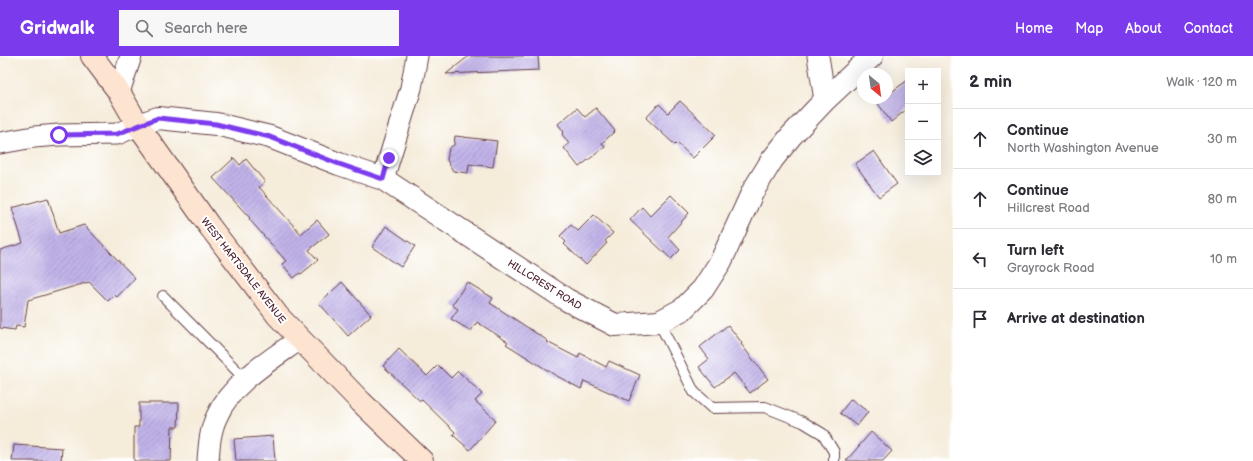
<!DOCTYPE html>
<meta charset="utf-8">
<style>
body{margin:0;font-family:"Balsamiq Sans",sans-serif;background:#f7f7f7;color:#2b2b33}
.controls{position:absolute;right:12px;top:12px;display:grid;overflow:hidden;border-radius:0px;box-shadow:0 4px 16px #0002}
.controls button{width:36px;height:36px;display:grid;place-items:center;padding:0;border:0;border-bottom:1px solid #e1e1e2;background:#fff;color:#2b2b33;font:20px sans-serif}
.compass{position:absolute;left:857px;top:12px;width:36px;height:36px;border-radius:50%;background:#fff;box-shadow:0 4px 16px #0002;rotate:151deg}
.stop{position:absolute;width:12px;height:12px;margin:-9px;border:3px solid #7c3aed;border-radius:50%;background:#fff}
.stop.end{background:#7c3aed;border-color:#fff;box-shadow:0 1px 4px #0008}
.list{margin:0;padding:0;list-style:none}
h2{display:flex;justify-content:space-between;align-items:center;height:52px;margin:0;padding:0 16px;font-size:17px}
h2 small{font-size:13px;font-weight:400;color:#7c7c81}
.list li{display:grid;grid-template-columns:26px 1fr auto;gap:12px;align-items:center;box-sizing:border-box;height:60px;padding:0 16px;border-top:1px solid #e1e1e2}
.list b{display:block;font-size:15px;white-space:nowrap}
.list p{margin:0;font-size:13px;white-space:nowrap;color:#7c7c81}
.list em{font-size:13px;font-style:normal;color:#7c7c81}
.icon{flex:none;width:22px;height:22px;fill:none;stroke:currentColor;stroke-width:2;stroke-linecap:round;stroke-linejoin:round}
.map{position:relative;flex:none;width:953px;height:405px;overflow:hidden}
header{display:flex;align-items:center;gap:24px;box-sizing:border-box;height:56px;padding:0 20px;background:#7c3aed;color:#fff}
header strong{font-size:19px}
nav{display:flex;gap:22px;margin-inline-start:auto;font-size:14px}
.search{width:280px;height:36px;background:#f7f7f7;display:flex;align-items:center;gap:10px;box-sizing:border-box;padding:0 14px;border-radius:0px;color:#7c7c81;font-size:15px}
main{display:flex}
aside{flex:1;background:#fff}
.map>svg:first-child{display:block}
.building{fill:url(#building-hatch)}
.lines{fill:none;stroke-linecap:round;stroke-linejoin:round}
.service-casing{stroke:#643e45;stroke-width:12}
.minor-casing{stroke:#643e45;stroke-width:23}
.tertiary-casing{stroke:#643e45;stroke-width:24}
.secondary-casing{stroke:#643e45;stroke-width:24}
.service{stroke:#fff;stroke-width:10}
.minor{stroke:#fff;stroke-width:21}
.tertiary{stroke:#fff;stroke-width:22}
.secondary{stroke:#fde4d1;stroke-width:22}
.route{stroke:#7c3aed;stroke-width:5}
.labels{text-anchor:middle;stroke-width:4;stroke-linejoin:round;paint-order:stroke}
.street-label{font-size:10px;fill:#4a1f2b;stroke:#fff}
</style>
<header>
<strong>Gridwalk</strong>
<div class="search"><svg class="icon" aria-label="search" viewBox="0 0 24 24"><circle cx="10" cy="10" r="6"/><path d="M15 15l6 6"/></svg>Search here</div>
<nav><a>Home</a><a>Map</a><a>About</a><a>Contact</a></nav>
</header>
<main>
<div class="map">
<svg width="953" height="405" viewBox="0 0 953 405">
<defs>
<pattern id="building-hatch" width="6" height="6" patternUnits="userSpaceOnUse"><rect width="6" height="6" fill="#c1b3e9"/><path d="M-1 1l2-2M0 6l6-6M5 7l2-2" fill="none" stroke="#9f91bd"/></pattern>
</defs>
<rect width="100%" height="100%" fill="#fff"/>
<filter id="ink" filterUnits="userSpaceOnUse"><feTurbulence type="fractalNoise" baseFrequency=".025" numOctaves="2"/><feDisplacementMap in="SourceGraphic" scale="8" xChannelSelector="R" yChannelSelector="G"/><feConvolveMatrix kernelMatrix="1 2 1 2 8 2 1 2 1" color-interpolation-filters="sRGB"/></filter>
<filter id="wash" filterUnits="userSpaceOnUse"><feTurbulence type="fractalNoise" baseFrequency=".012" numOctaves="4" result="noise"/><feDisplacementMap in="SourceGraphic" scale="16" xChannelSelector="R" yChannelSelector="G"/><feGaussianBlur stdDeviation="0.9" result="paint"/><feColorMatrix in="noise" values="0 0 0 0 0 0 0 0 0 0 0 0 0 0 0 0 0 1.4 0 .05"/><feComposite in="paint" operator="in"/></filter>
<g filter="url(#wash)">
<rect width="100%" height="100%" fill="#f5ecda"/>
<g id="blocks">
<g class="building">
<polygon points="469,0 538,0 539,14 446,18"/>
<polygon points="908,24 908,52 891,66 877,46 883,42 887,42 887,39"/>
<polygon points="680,45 716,79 693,102 677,87 675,89 646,62 659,48 668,57"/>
<polygon points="577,52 585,61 596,52 615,75 602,87 605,91 579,111 564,92 569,88 562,78 564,76 558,68"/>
<polygon points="455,80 497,85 493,111 469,108 468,117 453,115 447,104 449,92 454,89"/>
<polygon points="874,95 897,128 879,141 855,108"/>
<polygon points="234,102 240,109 246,103 265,126 259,131 301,178 317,164 329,178 309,194 318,204 301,218 300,217 294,222 282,208 286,205 249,163 250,162 213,122"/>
<polygon points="671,139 689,157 668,181 680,194 671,203 630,164 642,151 650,160"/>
<polygon points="48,142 59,177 84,169 135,222 117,241 114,239 108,245 89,226 28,244 24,271 16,270 15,274 0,272 0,194 23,187 12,152"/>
<polygon points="594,159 613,177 605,185 607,187 586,209 564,188 566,186 560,180 571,169 578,175"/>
<polygon points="386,170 415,190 401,211 372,191"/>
<polygon points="342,226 371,259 348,280 319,247"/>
<polygon points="467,226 493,242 490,247 548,285 547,286 578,302 580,297 606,311 609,305 640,319 629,345 584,325 581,333 555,319 506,288 508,286 477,266 471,275 451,263 458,253 452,249"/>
<polygon points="728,269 742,287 741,288 768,323 750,337 734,317 715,331 699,311 709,303 700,291"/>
<polygon points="399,293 427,320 438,309 451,322 458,315 482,338 475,345 496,364 470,394 453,379 455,376 421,343 420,345 383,310"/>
<polygon points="851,343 868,356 857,370 840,357"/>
<polygon points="139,347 179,347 178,371 172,371 171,405 134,405 134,371 139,371"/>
<polygon points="871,376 892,395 883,405 846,405"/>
<polygon points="273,380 275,405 236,405 234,383"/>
<polygon points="14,389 62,392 61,405 12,405"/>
</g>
</g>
</g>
<g filter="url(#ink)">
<use href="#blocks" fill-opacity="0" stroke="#643e45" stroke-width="1"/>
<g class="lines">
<g class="service-casing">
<g id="service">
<polyline points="163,240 246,324"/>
<polyline points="659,266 694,336 712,352 765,351 803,366 823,378 834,396 834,405"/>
</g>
</g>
<g class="minor-casing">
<g id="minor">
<polyline points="818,0 825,44"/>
<polyline points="119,36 131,0"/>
<polyline points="0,87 34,81 59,79 117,78 138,69"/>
<polyline points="383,123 411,32 417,0"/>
<path d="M208 405C209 390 210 374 217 360 231 327 272 303 300 283"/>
</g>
</g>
<g class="tertiary-casing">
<polyline id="tertiary" points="138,69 158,62 216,68 270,81 339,108 383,123 567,244 615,269 659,266 683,253 703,233 721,205 753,135 772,104 791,80 825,44 872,0"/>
</g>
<g class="secondary-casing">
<polyline id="secondary" points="92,0 119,36 138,69 210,171 278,260 361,346 422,405"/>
</g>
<use href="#service" class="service"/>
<use href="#minor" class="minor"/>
<use href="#tertiary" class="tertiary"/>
<use href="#secondary" class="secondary"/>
</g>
</g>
<g class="lines" filter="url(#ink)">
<polyline class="route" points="59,79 117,78 158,62 216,68 270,81 339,108 383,123 389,102"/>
</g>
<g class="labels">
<g class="street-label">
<text transform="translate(244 214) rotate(52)" y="4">WEST HARTSDALE AVENUE</text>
<text transform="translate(545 228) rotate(32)" y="4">HILLCREST ROAD</text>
</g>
</g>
</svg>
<div class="controls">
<button>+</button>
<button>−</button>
<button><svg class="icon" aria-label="layers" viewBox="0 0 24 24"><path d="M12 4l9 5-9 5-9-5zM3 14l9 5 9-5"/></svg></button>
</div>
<svg class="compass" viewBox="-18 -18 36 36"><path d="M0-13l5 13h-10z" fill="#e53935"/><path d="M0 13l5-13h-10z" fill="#7c7c81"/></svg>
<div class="stop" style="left:59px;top:79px"></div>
<div class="stop end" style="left:389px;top:102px"></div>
</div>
<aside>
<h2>2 min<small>Walk · 120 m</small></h2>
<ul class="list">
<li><svg class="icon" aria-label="ahead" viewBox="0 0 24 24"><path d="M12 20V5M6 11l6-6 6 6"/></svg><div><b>Continue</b><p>North Washington Avenue</p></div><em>30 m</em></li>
<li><svg class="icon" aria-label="ahead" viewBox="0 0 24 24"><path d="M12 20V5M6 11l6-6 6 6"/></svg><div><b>Continue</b><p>Hillcrest Road</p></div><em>80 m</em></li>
<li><svg class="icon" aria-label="left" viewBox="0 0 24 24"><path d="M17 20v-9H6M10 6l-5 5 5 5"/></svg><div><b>Turn left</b><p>Grayrock Road</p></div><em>10 m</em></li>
<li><svg class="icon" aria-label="arrive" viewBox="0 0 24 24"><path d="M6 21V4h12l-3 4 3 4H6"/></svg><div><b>Arrive at destination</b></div></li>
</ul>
</aside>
</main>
